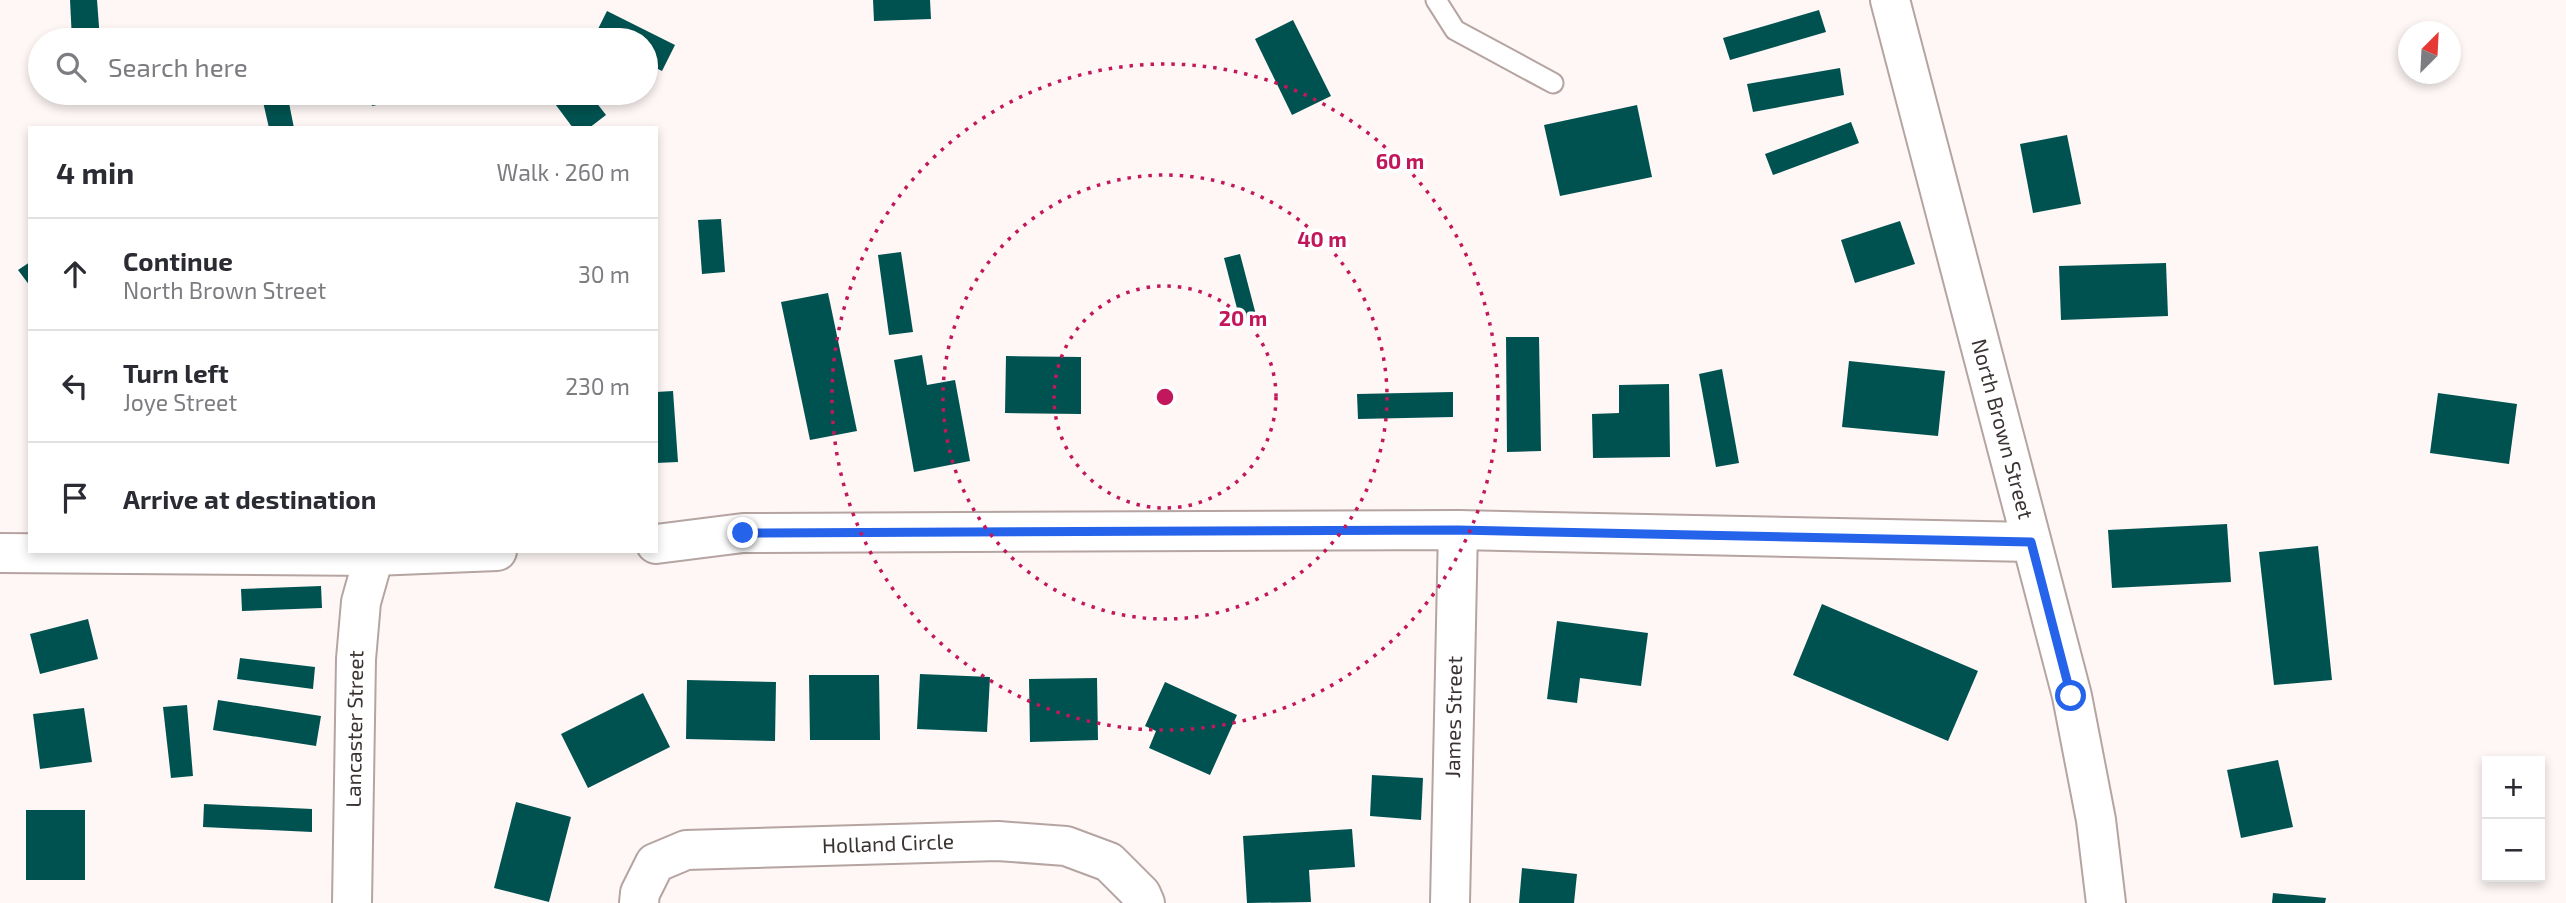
<!DOCTYPE html>
<meta charset="utf-8">
<style>
body{margin:0;font-family:"Exo 2",sans-serif;background:#f7f7f7;color:#2b2b33}
.controls{position:absolute;right:21px;bottom:21px;display:grid;overflow:hidden;border-radius:0px;box-shadow:0 4px 10px #0003}
.controls button{width:63px;height:63px;display:grid;place-items:center;padding:0;border:0;border-bottom:2px solid #e1e1e2;background:#fff;color:#2b2b33;font:35px sans-serif}
.compass{position:absolute;left:2398px;top:21px;width:63px;height:63px;border-radius:50%;background:#fff;box-shadow:0 4px 10px #0003;rotate:24deg}
.stop{position:absolute;width:21px;height:21px;margin:-16px;border:5px solid #2563eb;border-radius:50%;background:#fff}
.stop.end{background:#2563eb;border-color:#fff;box-shadow:0 2px 7px #0008}
.list{margin:0;padding:0;list-style:none}
h2{display:flex;justify-content:space-between;align-items:center;height:91px;margin:0;padding:0 28px;font-size:30px}
h2 small{font-size:23px;font-weight:400;color:#7c7c81}
.list li{display:grid;grid-template-columns:46px 1fr auto;gap:21px;align-items:center;box-sizing:border-box;height:112px;padding:0 28px;border-top:2px solid #e1e1e2}
.list b{display:block;font-size:26px;white-space:nowrap}
.list p{margin:0;font-size:23px;white-space:nowrap;color:#7c7c81}
.list em{font-size:23px;font-style:normal;color:#7c7c81}
.icon{flex:none;width:38px;height:38px;fill:none;stroke:currentColor;stroke-width:2;stroke-linecap:round;stroke-linejoin:round}
.map{position:relative;flex:none;width:2566px;height:903px;overflow:hidden}
.search{position:absolute;background:#fff;box-shadow:0 4px 10px #0003;left:28px;top:28px;width:630px;height:77px;display:flex;align-items:center;gap:18px;box-sizing:border-box;padding:0 24px;border-radius:38px;color:#7c7c81;font-size:26px}
.panel{position:absolute;background:#fff;box-shadow:0 4px 10px #0003;left:28px;top:126px;width:630px;height:427px;border-radius:0px}
.map>svg:first-child{display:block}
.building{fill:#005250}
.lines{fill:none;stroke-linecap:round;stroke-linejoin:round}
.service-casing{stroke:#b5a4a1;stroke-width:23}
.minor-casing{stroke:#b5a4a1;stroke-width:42}
.service{stroke:#fff;stroke-width:19}
.minor{stroke:#fff;stroke-width:38}
.route{stroke:#2563eb;stroke-width:9}
.ring{fill:none;stroke:#c2185b;stroke-width:3.5;stroke-dasharray:3.5 7}
.labels{text-anchor:middle;stroke-width:7;stroke-linejoin:round;paint-order:stroke}
.street-label{font-size:21px;fill:#3a3331;stroke:#fff}
.centre{fill:#c2185b;stroke:#fff;stroke-width:3.5}
.ring-label{font-size:21px;text-anchor:middle;font-weight:bold;fill:#c2185b;stroke:#fff;stroke-width:7;stroke-linejoin:round;paint-order:stroke}
</style>
<div class="map">
<svg width="2566" height="903" viewBox="0 0 2566 903">
<rect width="100%" height="100%" fill="#fef7f5"/>
<g class="building">
<polygon points="70,0 97,0 100,40 72,40"/>
<polygon points="873,0 930,0 931,19 874,21"/>
<polygon points="1819,10 1826,32 1730,60 1723,38"/>
<polygon points="607,11 675,45 662,71 646,63 646,40 600,40 594,37"/>
<polygon points="1293,20 1331,96 1292,115 1255,39"/>
<polygon points="1840,68 1844,95 1753,112 1747,84"/>
<polygon points="113,93 143,93 143,102 113,103"/>
<polygon points="261,93 287,93 294,128 269,128"/>
<polygon points="369,93 399,93 401,100 372,106"/>
<polygon points="547,93 589,93 606,115 589,128 573,128"/>
<polygon points="1637,105 1652,177 1560,196 1544,125"/>
<polygon points="1851,122 1859,143 1773,175 1765,154"/>
<polygon points="2067,135 2081,204 2033,213 2020,144"/>
<polygon points="721,219 725,272 702,274 698,220"/>
<polygon points="1900,221 1915,264 1855,283 1841,240"/>
<polygon points="901,252 913,332 889,335 878,255"/>
<polygon points="1240,254 1256,315 1240,320 1224,258"/>
<polygon points="30,262 30,286 18,270"/>
<polygon points="2166,263 2168,316 2061,320 2059,266"/>
<polygon points="828,293 857,431 810,440 781,302"/>
<polygon points="1506,337 1539,337 1541,451 1507,452"/>
<polygon points="922,355 927,385 955,380 970,461 914,472 894,360"/>
<polygon points="1006,356 1081,357 1081,414 1005,413"/>
<polygon points="1849,361 1945,371 1938,436 1842,427"/>
<polygon points="1722,369 1739,463 1716,467 1699,374"/>
<polygon points="1669,384 1670,457 1593,458 1592,414 1619,413 1619,385"/>
<polygon points="673,391 678,462 656,463 656,392"/>
<polygon points="1453,392 1453,417 1358,419 1357,394"/>
<polygon points="2438,393 2517,404 2509,464 2430,453"/>
<polygon points="2227,524 2231,582 2112,588 2108,530"/>
<polygon points="2318,546 2332,680 2274,685 2259,552"/>
<polygon points="321,586 322,608 242,611 241,589"/>
<polygon points="1822,604 1978,671 1948,741 1793,675"/>
<polygon points="88,619 98,659 40,674 30,634"/>
<polygon points="1557,621 1648,633 1641,686 1580,678 1577,703 1547,699"/>
<polygon points="240,658 315,667 313,689 237,679"/>
<polygon points="920,674 990,677 987,732 917,729"/>
<polygon points="809,675 879,675 880,740 810,740"/>
<polygon points="1097,678 1098,740 1030,742 1029,679"/>
<polygon points="687,680 776,682 775,741 686,739"/>
<polygon points="1165,682 1237,715 1210,775 1149,748 1156,731 1145,726"/>
<polygon points="643,693 670,747 588,788 561,734"/>
<polygon points="218,700 321,716 316,746 213,730"/>
<polygon points="187,705 193,776 171,778 163,707"/>
<polygon points="84,708 92,762 40,769 33,714"/>
<polygon points="2278,760 2293,827 2241,838 2227,770"/>
<polygon points="1372,775 1423,778 1421,820 1370,816"/>
<polygon points="516,802 571,817 549,902 494,888"/>
<polygon points="204,804 312,809 312,832 203,827"/>
<rect x="26" y="810" width="59" height="70"/>
<polygon points="1352,829 1355,867 1309,870 1311,902 1247,903 1243,836"/>
<polygon points="1522,868 1577,874 1574,903 1519,903"/>
<polygon points="2273,893 2326,898 2325,903 2272,903"/>
</g>
<g class="lines">
<g class="service-casing">
<polyline id="service" points="1436,0 1455,30 1553,83"/>
</g>
<g class="minor-casing">
<g id="minor">
<polyline points="1890,0 2072,696 2096,820 2106,903"/>
<polyline points="656,544 743,533 1458,530 2031,542"/>
<polyline points="0,553 374,556 497,551"/>
<polyline points="352,903 356,659 361,602 374,556"/>
<polyline points="639,903 640,893 655,863 686,850 998,841 1066,846 1109,862 1141,894 1145,903"/>
<polyline points="1450,903 1458,530"/>
</g>
</g>
<use href="#service" class="service"/>
<use href="#minor" class="minor"/>
</g>
<g class="lines">
<polyline class="route" points="743,533 1458,530 2031,542 2071,696"/>
</g>
<g class="ring">
<circle cx="1165" cy="397" r="111"/>
<circle cx="1165" cy="397" r="222"/>
<circle cx="1165" cy="397" r="333"/>
</g>
<g class="labels">
<g class="street-label">
<text transform="translate(2002 429) rotate(75)" y="7">North Brown Street</text>
<text transform="translate(1454 717) rotate(-89)" y="7">James Street</text>
<text transform="translate(355 729) rotate(-89)" y="7">Lancaster Street</text>
<text transform="translate(888 844) rotate(-2)" y="7">Holland Circle</text>
</g>
</g>
<circle cx="1165" cy="397" r="10" class="centre"/>
<g class="ring-label">
<text x="1400" y="169">60 m</text>
<text x="1322" y="247">40 m</text>
<text x="1243" y="326">20 m</text>
</g>
</svg>
<div class="controls">
<button>+</button>
<button>−</button>
</div>
<svg class="compass" viewBox="-18 -18 36 36"><path d="M0-13l5 13h-10z" fill="#e53935"/><path d="M0 13l5-13h-10z" fill="#7c7c81"/></svg>
<div class="stop" style="left:2071px;top:696px"></div>
<div class="stop end" style="left:743px;top:533px"></div>
<div class="search"><svg class="icon" aria-label="search" viewBox="0 0 24 24"><circle cx="10" cy="10" r="6"/><path d="M15 15l6 6"/></svg>Search here</div>
<section class="panel">
<h2>4 min<small>Walk · 260 m</small></h2>
<ul class="list">
<li><svg class="icon" aria-label="ahead" viewBox="0 0 24 24"><path d="M12 20V5M6 11l6-6 6 6"/></svg><div><b>Continue</b><p>North Brown Street</p></div><em>30 m</em></li>
<li><svg class="icon" aria-label="left" viewBox="0 0 24 24"><path d="M17 20v-9H6M10 6l-5 5 5 5"/></svg><div><b>Turn left</b><p>Joye Street</p></div><em>230 m</em></li>
<li><svg class="icon" aria-label="arrive" viewBox="0 0 24 24"><path d="M6 21V4h12l-3 4 3 4H6"/></svg><div><b>Arrive at destination</b></div></li>
</ul>
</section>
</div>
